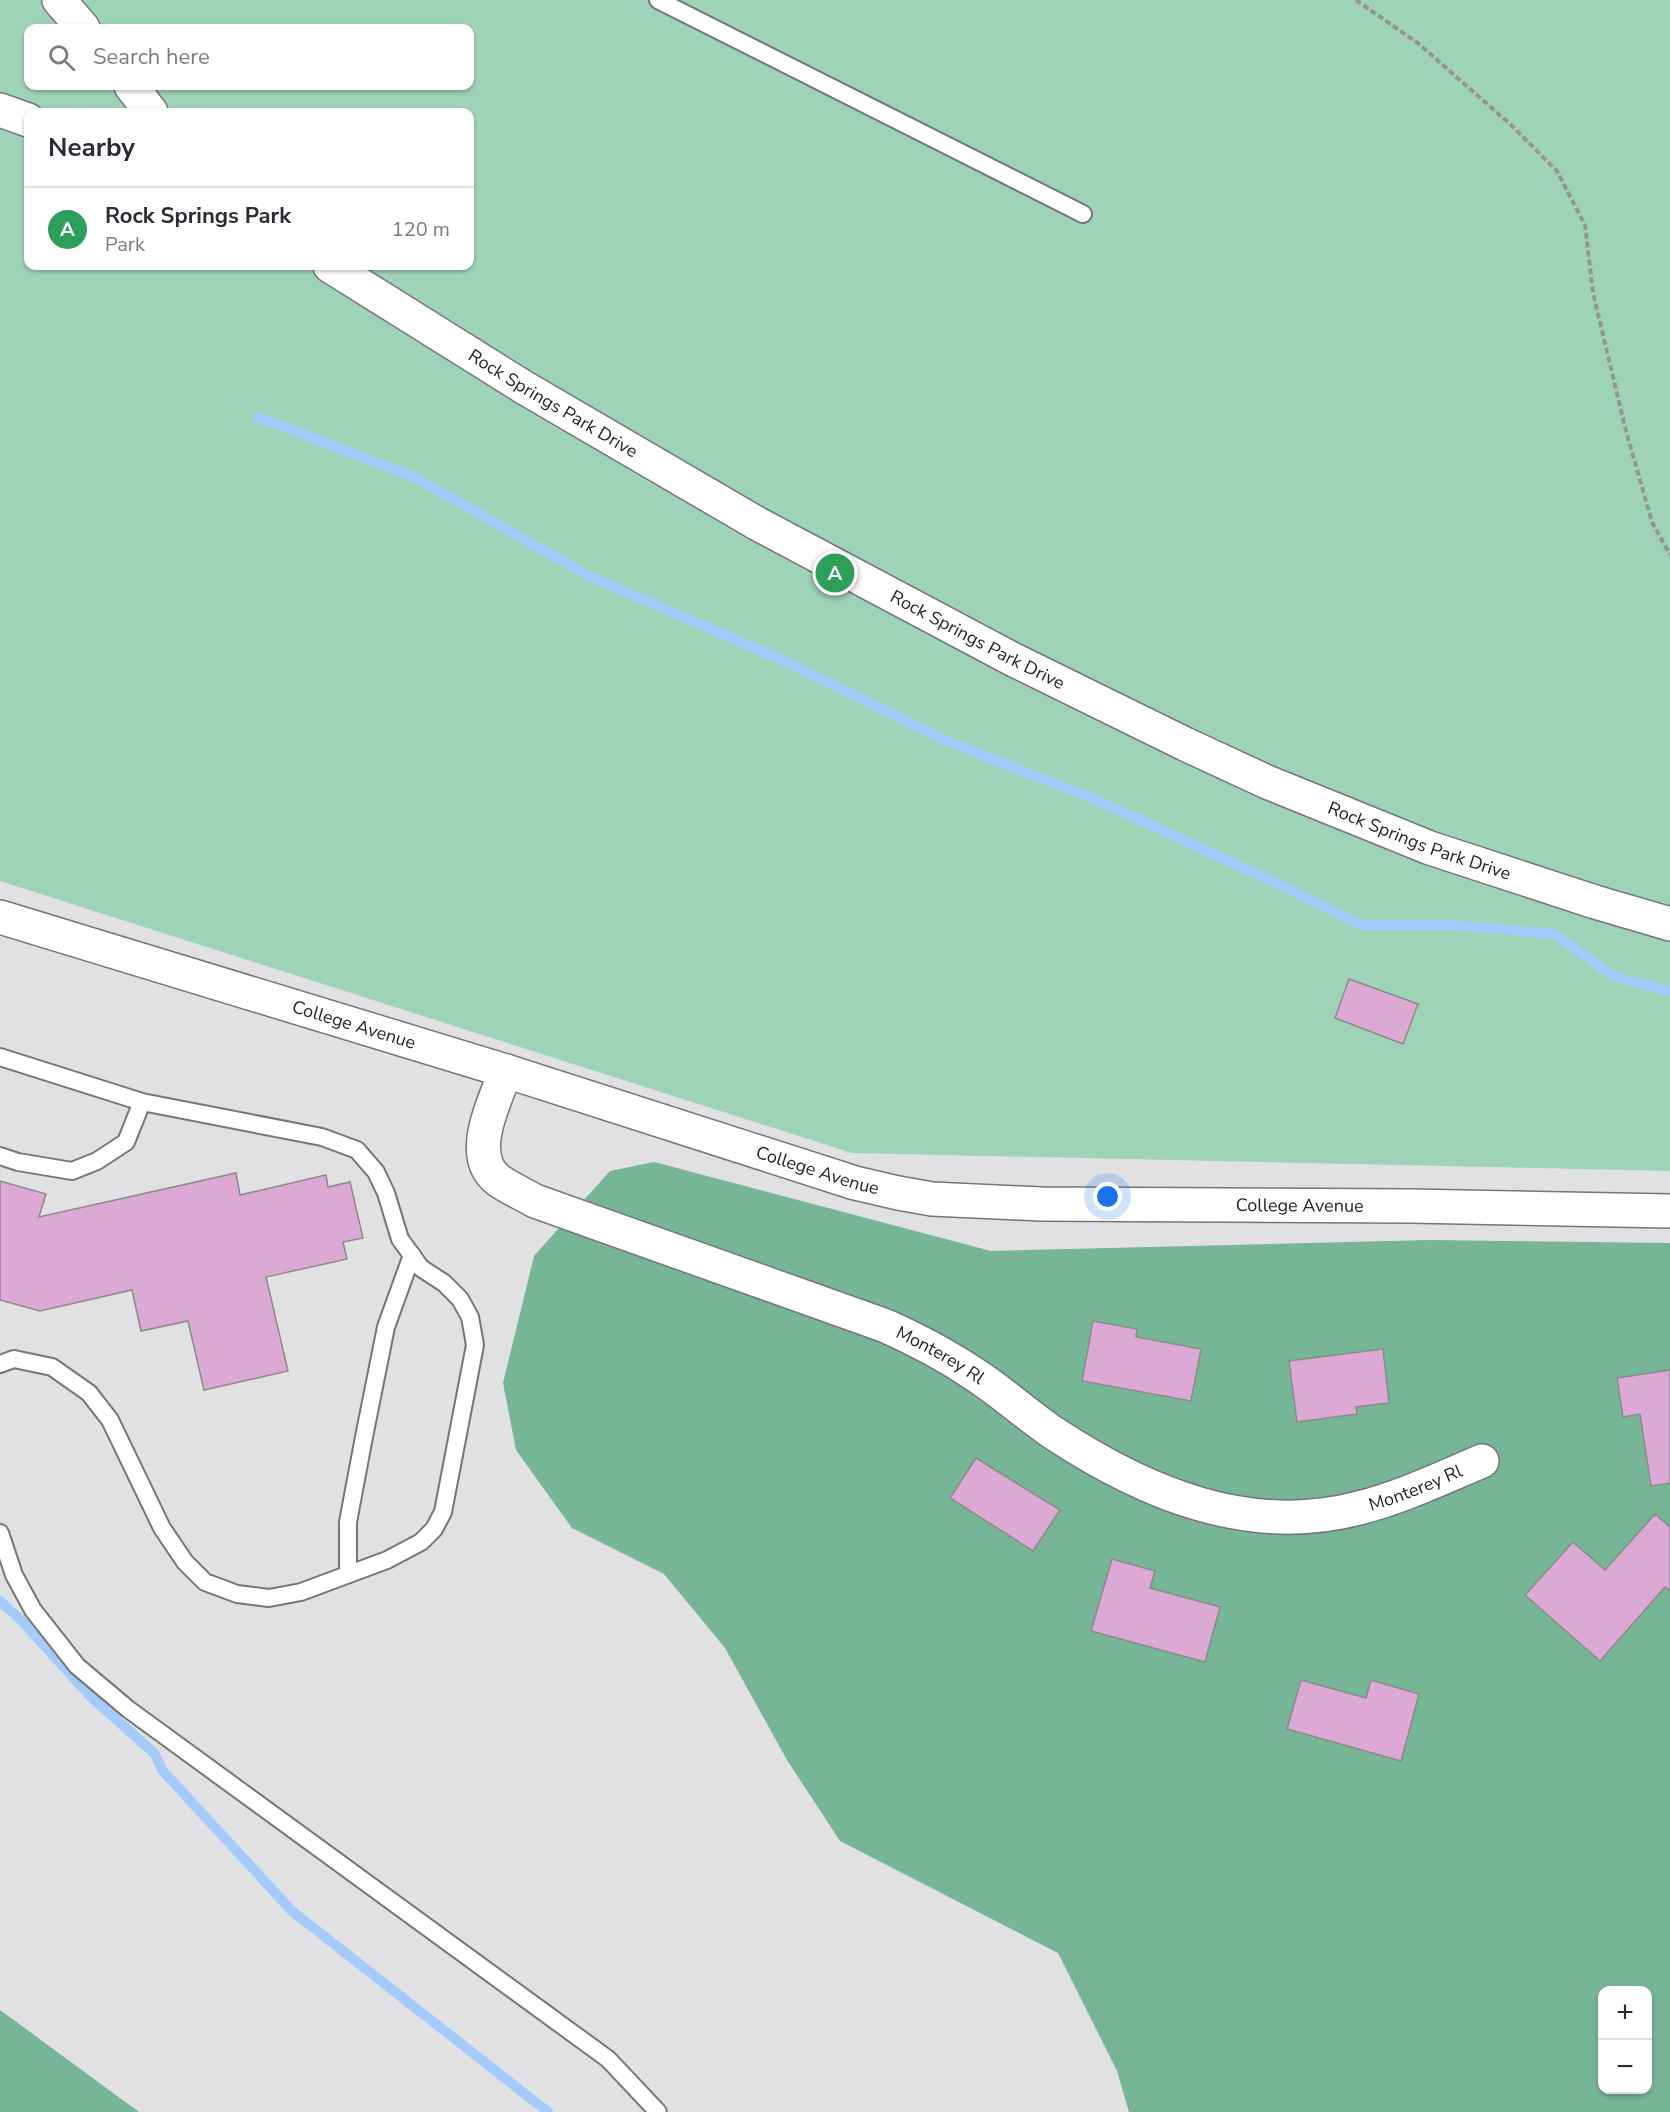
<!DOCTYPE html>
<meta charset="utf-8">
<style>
body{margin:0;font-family:"Nunito Sans",sans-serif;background:#f7f7f7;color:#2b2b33}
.controls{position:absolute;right:18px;bottom:18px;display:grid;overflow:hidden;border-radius:12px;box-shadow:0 2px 4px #0004}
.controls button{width:54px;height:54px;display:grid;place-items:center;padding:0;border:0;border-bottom:2px solid #e1e1e2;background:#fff;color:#2b2b33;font:30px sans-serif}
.you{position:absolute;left:1108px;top:1197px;width:21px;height:21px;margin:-15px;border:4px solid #fff;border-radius:50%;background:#1a73e8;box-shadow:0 0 0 9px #1a73e833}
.badge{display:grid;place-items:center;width:39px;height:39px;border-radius:50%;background:#0b8043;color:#fff;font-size:20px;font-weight:700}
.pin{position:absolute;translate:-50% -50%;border:3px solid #fff;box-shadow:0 2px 6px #0006}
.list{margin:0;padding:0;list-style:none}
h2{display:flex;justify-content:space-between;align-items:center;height:78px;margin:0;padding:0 24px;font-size:26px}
h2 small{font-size:20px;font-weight:400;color:#7c7c81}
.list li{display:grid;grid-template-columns:39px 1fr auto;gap:18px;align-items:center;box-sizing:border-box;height:84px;padding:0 24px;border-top:2px solid #e1e1e2}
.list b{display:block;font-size:22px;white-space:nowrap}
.list p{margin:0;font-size:20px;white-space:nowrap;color:#7c7c81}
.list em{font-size:20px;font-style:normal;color:#7c7c81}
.icon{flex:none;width:33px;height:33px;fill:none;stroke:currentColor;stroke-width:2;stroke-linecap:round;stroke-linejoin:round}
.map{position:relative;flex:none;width:1670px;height:2112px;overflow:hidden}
.search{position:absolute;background:#fff;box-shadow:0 2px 4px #0004;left:24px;top:24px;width:450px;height:66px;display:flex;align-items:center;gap:15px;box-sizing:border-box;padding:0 21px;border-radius:12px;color:#7c7c81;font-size:22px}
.panel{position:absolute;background:#fff;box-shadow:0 2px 4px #0004;left:24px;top:108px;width:450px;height:162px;border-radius:12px}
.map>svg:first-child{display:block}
.green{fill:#9fd3b7;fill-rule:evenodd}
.forest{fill:#76b595;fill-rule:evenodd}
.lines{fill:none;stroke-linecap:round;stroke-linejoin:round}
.stream{stroke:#a6cafc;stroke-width:10}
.building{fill:#dba9d3;stroke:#8c8a8b;stroke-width:1.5}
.lane-casing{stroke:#757677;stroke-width:20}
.street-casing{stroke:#757677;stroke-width:36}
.secondary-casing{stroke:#757677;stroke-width:36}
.path{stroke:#959597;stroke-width:4;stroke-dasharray:6 3;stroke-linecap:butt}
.lane{stroke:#fff;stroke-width:16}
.street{stroke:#fff;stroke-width:33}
.secondary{stroke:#fff;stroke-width:33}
.labels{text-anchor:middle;stroke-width:5;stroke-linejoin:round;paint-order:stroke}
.street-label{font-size:18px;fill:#252525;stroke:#eeeff0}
</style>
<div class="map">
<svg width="1670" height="2112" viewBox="0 0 1670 2112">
<rect width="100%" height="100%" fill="#e1e1e3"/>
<path class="green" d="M0 0H1670V1171L852 1153 0 881ZM28 28H470V86H28ZM28 112H470V266H28Z"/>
<g class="forest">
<path d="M654 1162 991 1251 1429 1240 1670 1243V2112H1129L1117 2071 1058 1953 840 1841 787 1760 725 1648 664 1574 572 1528 516 1450 503 1383 534 1256 610 1171ZM1602 1990H1648V2090H1602Z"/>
<polygon points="0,2010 139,2112 0,2112"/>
</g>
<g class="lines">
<g class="stream">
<polyline points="258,417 414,477 589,576 782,660 947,741 1099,801 1270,880 1361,925 1453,925 1554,934 1615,977 1670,991"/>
<polyline points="0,1601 21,1620 91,1697 155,1754 162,1770 292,1911 548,2112"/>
</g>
</g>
<g class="building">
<polygon points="1349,979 1418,1004 1403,1044 1335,1018"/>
<polygon points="236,1173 240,1195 326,1175 328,1187 350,1182 363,1238 343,1242 347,1259 266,1277 288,1371 204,1390 188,1321 141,1331 132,1290 40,1311 0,1300 0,1181 46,1194 39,1217"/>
<polygon points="1093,1321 1137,1329 1136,1337 1201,1349 1191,1401 1082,1381"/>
<polygon points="1383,1349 1389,1403 1356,1407 1357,1414 1297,1422 1289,1361"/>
<polygon points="1670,1370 1670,1483 1651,1486 1640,1414 1623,1417 1617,1378"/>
<polygon points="976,1458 1060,1510 1033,1551 950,1498"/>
<polygon points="1655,1514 1670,1527 1670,1591 1665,1587 1600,1661 1525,1595 1573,1542 1605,1570"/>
<polygon points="1112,1559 1155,1571 1150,1588 1220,1607 1205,1662 1091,1631"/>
<polygon points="1301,1680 1366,1698 1371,1680 1419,1694 1401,1761 1287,1729"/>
</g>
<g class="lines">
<g class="lane-casing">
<g id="lane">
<polyline points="658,0 1083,214"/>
<polyline points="0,1057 142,1102"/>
<polyline points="0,1156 18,1162 72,1171 97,1161 126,1142 142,1102 322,1137 357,1150 376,1172 386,1193 400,1239 421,1268 444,1283 460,1299 470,1317 472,1328 475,1345 443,1512 434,1529 421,1542 387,1560 301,1592 269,1598 237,1594 205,1582 185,1562 162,1528 110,1420 89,1393 52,1367 14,1359 0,1364"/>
<polyline points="0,1533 14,1575 33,1610 77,1666 128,1709 608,2059 658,2112"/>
<polyline points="348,1574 348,1522 364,1437 386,1327 412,1255"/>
</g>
</g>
<g class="street-casing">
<g id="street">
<polyline points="59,0 83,28"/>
<polyline points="131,86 151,112"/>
<polyline points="0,110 28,120"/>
<path id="s1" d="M330 266 525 388 758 524 1014 660 1185 744 1267 782 1430 848 1595 902 1670 924"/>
<path id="s2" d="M506 1071C495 1100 466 1156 498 1180 509 1188 523 1194 535 1201L886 1326C917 1340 946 1355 974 1374 1002 1392 1027 1415 1055 1434 1145 1493 1249 1537 1359 1508 1402 1497 1442 1478 1482 1461"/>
</g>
</g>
<g class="secondary-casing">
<g id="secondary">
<path id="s3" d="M0 917 506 1071 855 1183 898 1193 932 1199 1041 1204 1410 1206 1670 1211"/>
</g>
</g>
<polyline class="path" points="1356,0 1419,44 1511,125 1557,171 1585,225 1593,293 1626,431 1652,522 1670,555"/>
<use href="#lane" class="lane"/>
<use href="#street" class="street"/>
<use href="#secondary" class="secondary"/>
</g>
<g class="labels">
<g class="street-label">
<text dy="6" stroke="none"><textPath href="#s1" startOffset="262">Rock Springs Park Drive</textPath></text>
<text dy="6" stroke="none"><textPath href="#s1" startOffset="748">Rock Springs Park Drive</textPath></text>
<text dy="6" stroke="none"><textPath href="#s1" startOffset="1234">Rock Springs Park Drive</textPath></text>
<text dy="6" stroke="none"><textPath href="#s3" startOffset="370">College Avenue</textPath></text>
<text dy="6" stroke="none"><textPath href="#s3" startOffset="856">College Avenue</textPath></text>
<text dy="6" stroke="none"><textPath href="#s3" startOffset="1342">College Avenue</textPath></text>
<text dy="6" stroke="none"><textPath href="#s2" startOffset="594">Monterey Rl</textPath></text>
<text dy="6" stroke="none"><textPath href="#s2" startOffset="1116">Monterey Rl</textPath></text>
</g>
</g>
</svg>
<div class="controls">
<button>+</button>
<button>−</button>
</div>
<div class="you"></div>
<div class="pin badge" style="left:835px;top:573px;background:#2e9e5b">A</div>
<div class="search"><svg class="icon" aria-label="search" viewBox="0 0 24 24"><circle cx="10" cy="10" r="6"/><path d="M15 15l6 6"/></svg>Search here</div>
<section class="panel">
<h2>Nearby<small></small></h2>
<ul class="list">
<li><span class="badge" style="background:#2e9e5b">A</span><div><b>Rock Springs Park</b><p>Park</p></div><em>120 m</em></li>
</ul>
</section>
</div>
